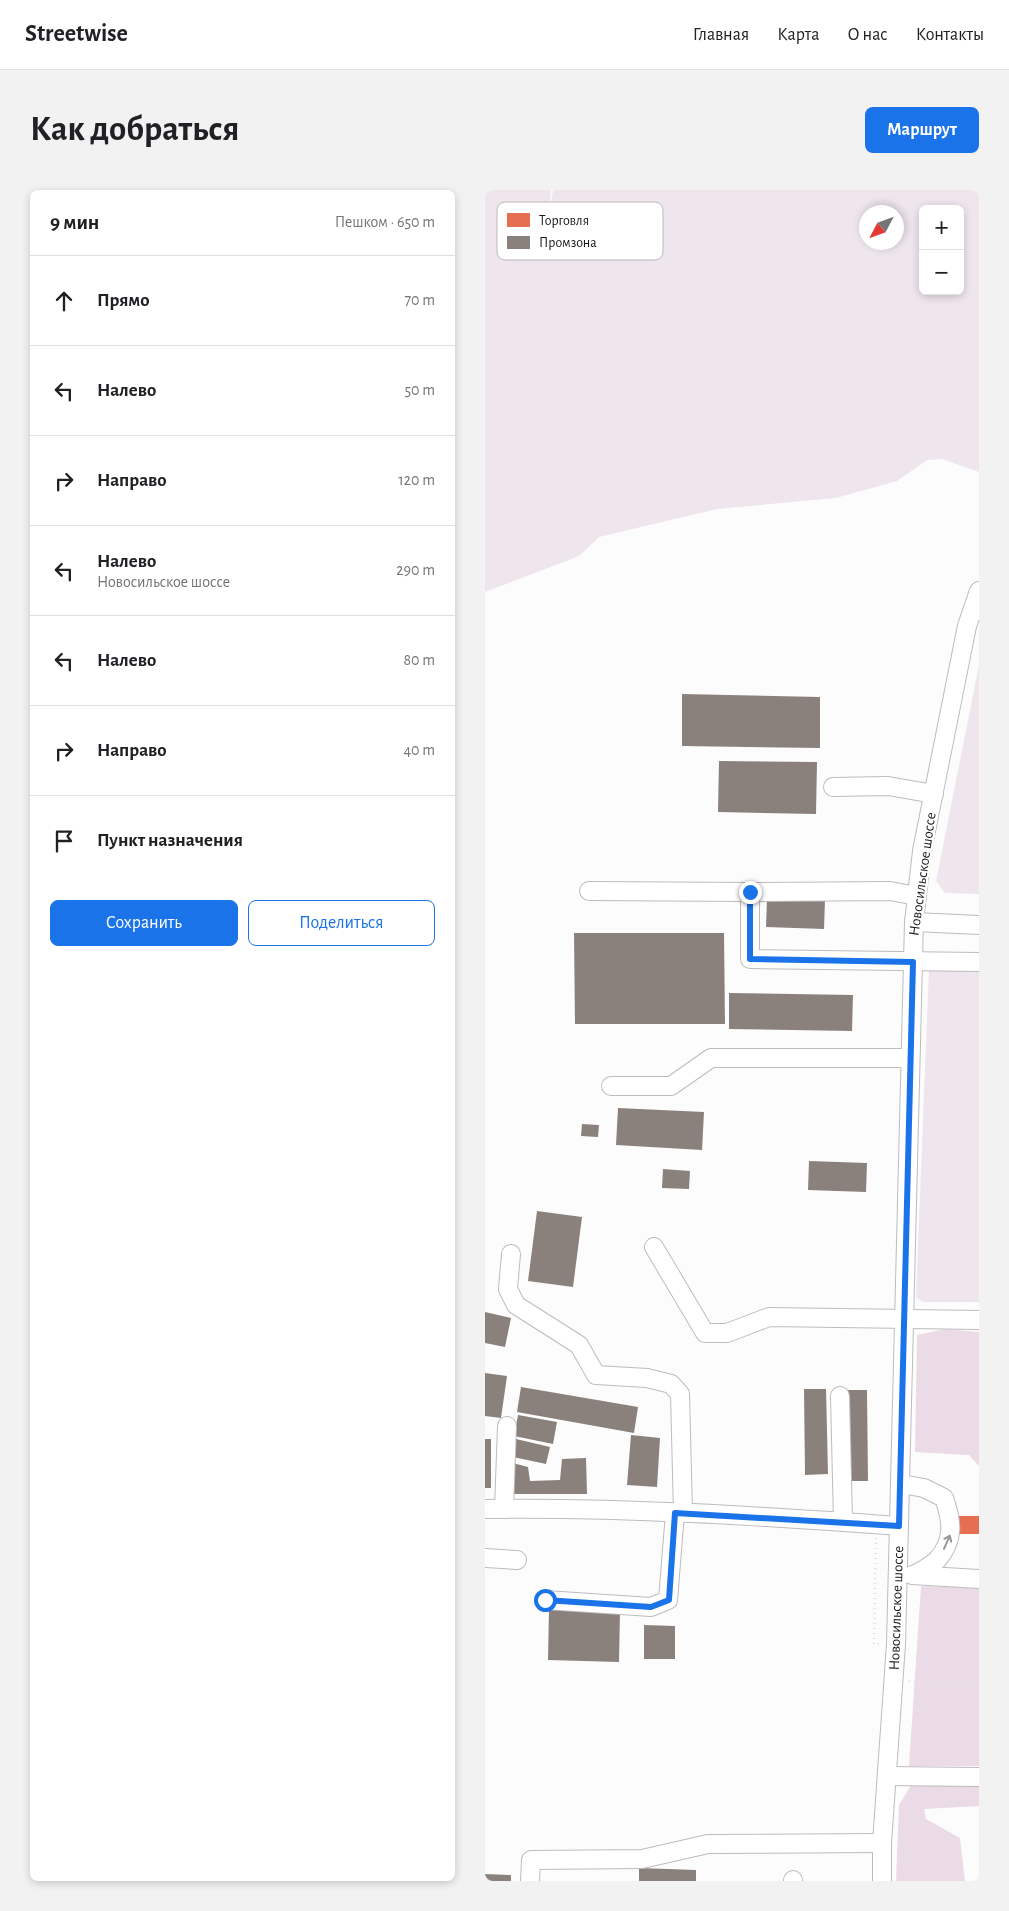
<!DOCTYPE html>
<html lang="ru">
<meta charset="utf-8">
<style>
body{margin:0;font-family:"Alegreya Sans",sans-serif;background:#f2f2f2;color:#202124}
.controls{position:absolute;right:15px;top:15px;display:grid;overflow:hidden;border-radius:8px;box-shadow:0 2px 8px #0003}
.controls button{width:45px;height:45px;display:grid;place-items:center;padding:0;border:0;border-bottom:1px solid #e0e0e0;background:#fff;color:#202124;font:25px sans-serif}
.compass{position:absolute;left:374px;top:15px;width:45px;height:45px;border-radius:50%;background:#fff;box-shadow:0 2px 8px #0003;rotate:229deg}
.stop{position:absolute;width:15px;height:15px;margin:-11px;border:4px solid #1a73e8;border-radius:50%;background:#fff}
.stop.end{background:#1a73e8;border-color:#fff;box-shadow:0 1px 5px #0008}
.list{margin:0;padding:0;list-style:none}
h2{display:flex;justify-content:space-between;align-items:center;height:65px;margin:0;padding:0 20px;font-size:21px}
h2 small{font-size:16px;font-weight:400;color:#757577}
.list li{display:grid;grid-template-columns:32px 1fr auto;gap:15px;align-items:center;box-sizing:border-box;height:90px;padding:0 20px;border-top:1px solid #e0e0e0}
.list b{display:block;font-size:19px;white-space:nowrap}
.list p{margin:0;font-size:16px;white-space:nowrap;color:#757577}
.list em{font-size:16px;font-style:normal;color:#757577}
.actions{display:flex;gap:10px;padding:15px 20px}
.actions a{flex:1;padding:11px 0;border:1px solid #1a73e8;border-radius:8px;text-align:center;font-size:18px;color:#1a73e8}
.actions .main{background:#1a73e8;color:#fff}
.icon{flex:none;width:28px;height:28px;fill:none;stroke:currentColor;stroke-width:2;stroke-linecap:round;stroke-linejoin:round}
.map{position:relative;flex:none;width:494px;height:1691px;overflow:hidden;border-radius:8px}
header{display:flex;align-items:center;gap:30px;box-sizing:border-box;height:70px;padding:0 25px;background:#fff;border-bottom:1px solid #e0e0e0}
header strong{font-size:24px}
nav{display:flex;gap:28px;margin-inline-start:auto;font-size:18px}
.intro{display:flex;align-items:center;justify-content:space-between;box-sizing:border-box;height:120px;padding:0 30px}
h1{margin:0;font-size:35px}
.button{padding:12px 22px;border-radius:8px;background:#1a73e8;color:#fff;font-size:18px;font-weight:700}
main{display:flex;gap:30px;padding:0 30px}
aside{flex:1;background:#fff;border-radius:8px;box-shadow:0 2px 8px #0003}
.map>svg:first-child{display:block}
.green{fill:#efe5ec;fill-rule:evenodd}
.forest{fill:#eadbe7}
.shops{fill:#e76f51}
.industry{fill:#8a817c}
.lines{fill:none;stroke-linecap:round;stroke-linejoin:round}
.minor-casing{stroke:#bebbbe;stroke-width:20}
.path{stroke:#e1e1e1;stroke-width:2.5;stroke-dasharray:1 4;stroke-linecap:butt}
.minor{stroke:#fff;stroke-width:18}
.oneway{stroke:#989698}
.route{stroke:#1a73e8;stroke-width:6}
.labels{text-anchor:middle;stroke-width:5;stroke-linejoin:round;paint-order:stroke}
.street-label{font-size:15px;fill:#1a1519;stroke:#fff}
.key{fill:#fff;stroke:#bab9ba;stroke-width:1}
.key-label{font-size:14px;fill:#1a1519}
</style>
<header>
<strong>Streetwise</strong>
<nav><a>Главная</a><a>Карта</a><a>О нас</a><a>Контакты</a></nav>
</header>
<div class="intro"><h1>Как добраться</h1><a class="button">Маршрут</a></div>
<main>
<aside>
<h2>9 мин<small>Пешком · 650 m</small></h2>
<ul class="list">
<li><svg class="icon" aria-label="ahead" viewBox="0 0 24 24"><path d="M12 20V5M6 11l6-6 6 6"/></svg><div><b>Прямо</b></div><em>70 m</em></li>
<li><svg class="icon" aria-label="left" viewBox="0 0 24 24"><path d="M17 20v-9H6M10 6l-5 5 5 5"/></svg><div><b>Налево</b></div><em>50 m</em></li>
<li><svg class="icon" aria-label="right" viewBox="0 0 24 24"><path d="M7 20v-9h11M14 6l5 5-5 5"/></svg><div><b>Направо</b></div><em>120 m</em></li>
<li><svg class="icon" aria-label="left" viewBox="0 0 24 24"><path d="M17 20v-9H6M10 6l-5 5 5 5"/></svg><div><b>Налево</b><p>Новосильское шоссе</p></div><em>290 m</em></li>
<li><svg class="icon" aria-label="left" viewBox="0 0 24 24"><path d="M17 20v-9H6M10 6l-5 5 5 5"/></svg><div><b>Налево</b></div><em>80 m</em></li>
<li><svg class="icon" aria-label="right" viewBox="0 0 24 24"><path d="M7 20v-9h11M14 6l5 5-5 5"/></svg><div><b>Направо</b></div><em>40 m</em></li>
<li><svg class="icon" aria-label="arrive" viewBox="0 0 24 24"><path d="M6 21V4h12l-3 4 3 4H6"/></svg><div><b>Пункт назначения</b></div></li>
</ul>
<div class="actions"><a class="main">Сохранить</a><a>Поделиться</a></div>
</aside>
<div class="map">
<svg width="494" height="1691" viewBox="0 0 494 1691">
<rect width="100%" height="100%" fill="#fdfcfd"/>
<g class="green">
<path d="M0 0H66L64 26 68 0H494V282L457 269 442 270 412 291 351 308 232 319 114 347 94 366 0 402ZM438 19H475V101H438ZM412 22V52H382V22Z"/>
<polygon points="494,475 494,704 460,703 451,691"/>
<polygon points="444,778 494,782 494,1112 439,1112 431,1108"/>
</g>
<g class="forest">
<polygon points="460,1139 494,1142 494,1276 484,1265 430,1262 432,1145"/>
<polygon points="436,1396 494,1398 494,1576 424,1576"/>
<polygon points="427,1594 494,1594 494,1616 439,1619 441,1629 475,1648 480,1691 411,1691 414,1615"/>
</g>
<rect class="shops" x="468" y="1326" width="26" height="18"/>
<g class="industry">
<polygon points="197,504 335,507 335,558 197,556"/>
<polygon points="234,571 332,572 331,624 233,622"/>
<polygon points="282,708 340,710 339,739 281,737"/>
<polygon points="89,743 239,743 240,834 90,834"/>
<polygon points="244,803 368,805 367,841 244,839"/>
<polygon points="133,918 219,922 217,960 131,955"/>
<polygon points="97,934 114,935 113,947 96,946"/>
<polygon points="324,971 382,973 381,1002 323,1000"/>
<polygon points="178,979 205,981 204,999 177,998"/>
<polygon points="52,1021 97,1027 88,1097 43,1091"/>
<polygon points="0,1122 26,1128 20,1157 0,1153"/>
<polygon points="0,1183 22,1186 16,1228 0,1226"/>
<polygon points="36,1197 153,1217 149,1243 32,1222"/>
<polygon points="319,1199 341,1199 343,1284 320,1285"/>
<polygon points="363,1200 382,1200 383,1291 364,1291"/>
<polygon points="33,1225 72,1232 68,1254 29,1246"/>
<polygon points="146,1245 175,1248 172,1297 142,1295"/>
<rect x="0" y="1249" width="6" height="49"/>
<polygon points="31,1249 65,1257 61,1274 28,1267"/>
<polygon points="101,1268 102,1304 27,1304 24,1272 43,1277 45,1291 75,1290 77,1269"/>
<polygon points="64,1419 135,1421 134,1472 63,1470"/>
<polygon points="159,1435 190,1436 190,1469 159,1469"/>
<polygon points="154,1678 211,1680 211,1691 154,1691"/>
<polygon points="0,1684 26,1685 26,1691 0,1691"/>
</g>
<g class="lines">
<g class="minor-casing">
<g id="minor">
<polyline points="348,597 403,596 449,604"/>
<polyline points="104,701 265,702"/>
<polyline points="432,706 405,701 265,702 265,769 494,772"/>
<polyline points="429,732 494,735"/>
<polyline points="126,896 186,896 226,868 425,868"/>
<polyline points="169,1057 220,1143 242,1143 284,1127 494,1130"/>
<polyline points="26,1064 23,1099 31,1115 94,1155 111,1185 162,1188 186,1194 195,1204 198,1323"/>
<polyline points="355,1206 358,1332"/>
<path d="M416 1294 439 1298 459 1308C467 1331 470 1350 452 1370 446 1376 436 1381 429 1385"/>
<path d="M0 1319C138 1317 277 1326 414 1336"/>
<polyline points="19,1319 22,1236"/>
<polyline points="0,1368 32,1370"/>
<polyline points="427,1385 494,1389"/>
<polyline points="60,1410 166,1417 183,1410 190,1323"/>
<polyline points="402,1586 494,1587"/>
<polyline points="45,1691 46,1670 157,1669 223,1654 397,1653"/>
<polyline points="308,1691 308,1690"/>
<polyline points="397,1691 397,1653 411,1454 429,732 437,661 482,436 494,401"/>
</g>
</g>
<g class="path">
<polyline points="391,1348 389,1454 397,1454"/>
<polyline points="424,1491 494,1493"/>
</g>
<use href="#minor" class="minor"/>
</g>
<defs><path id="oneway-shaft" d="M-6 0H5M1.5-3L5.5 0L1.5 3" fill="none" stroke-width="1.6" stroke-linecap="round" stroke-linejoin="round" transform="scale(1.25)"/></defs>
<use class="oneway" href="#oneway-shaft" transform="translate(462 1352) rotate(-66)"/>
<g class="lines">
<polyline class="route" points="60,1410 166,1417 184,1410 190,1323 414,1336 428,772 265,769 265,702"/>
</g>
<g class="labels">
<g class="street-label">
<text transform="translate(437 684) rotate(-82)" y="5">Новосильское шоссе</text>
<text transform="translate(411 1418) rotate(-88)" y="5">Новосильское шоссе</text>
</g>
</g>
<rect x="12" y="12" width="166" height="58" rx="8" class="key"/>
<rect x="22" y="23" width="23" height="14" fill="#e76f51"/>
<rect x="22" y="46" width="23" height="13" fill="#8a817c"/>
<g class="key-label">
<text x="54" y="35">Торговля</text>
<text x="54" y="57">Промзона</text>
</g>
</svg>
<div class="controls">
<button>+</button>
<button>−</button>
</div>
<svg class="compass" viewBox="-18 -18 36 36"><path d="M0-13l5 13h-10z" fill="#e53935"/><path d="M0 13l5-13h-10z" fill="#757577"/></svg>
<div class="stop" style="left:60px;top:1410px"></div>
<div class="stop end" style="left:265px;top:702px"></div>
</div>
</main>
